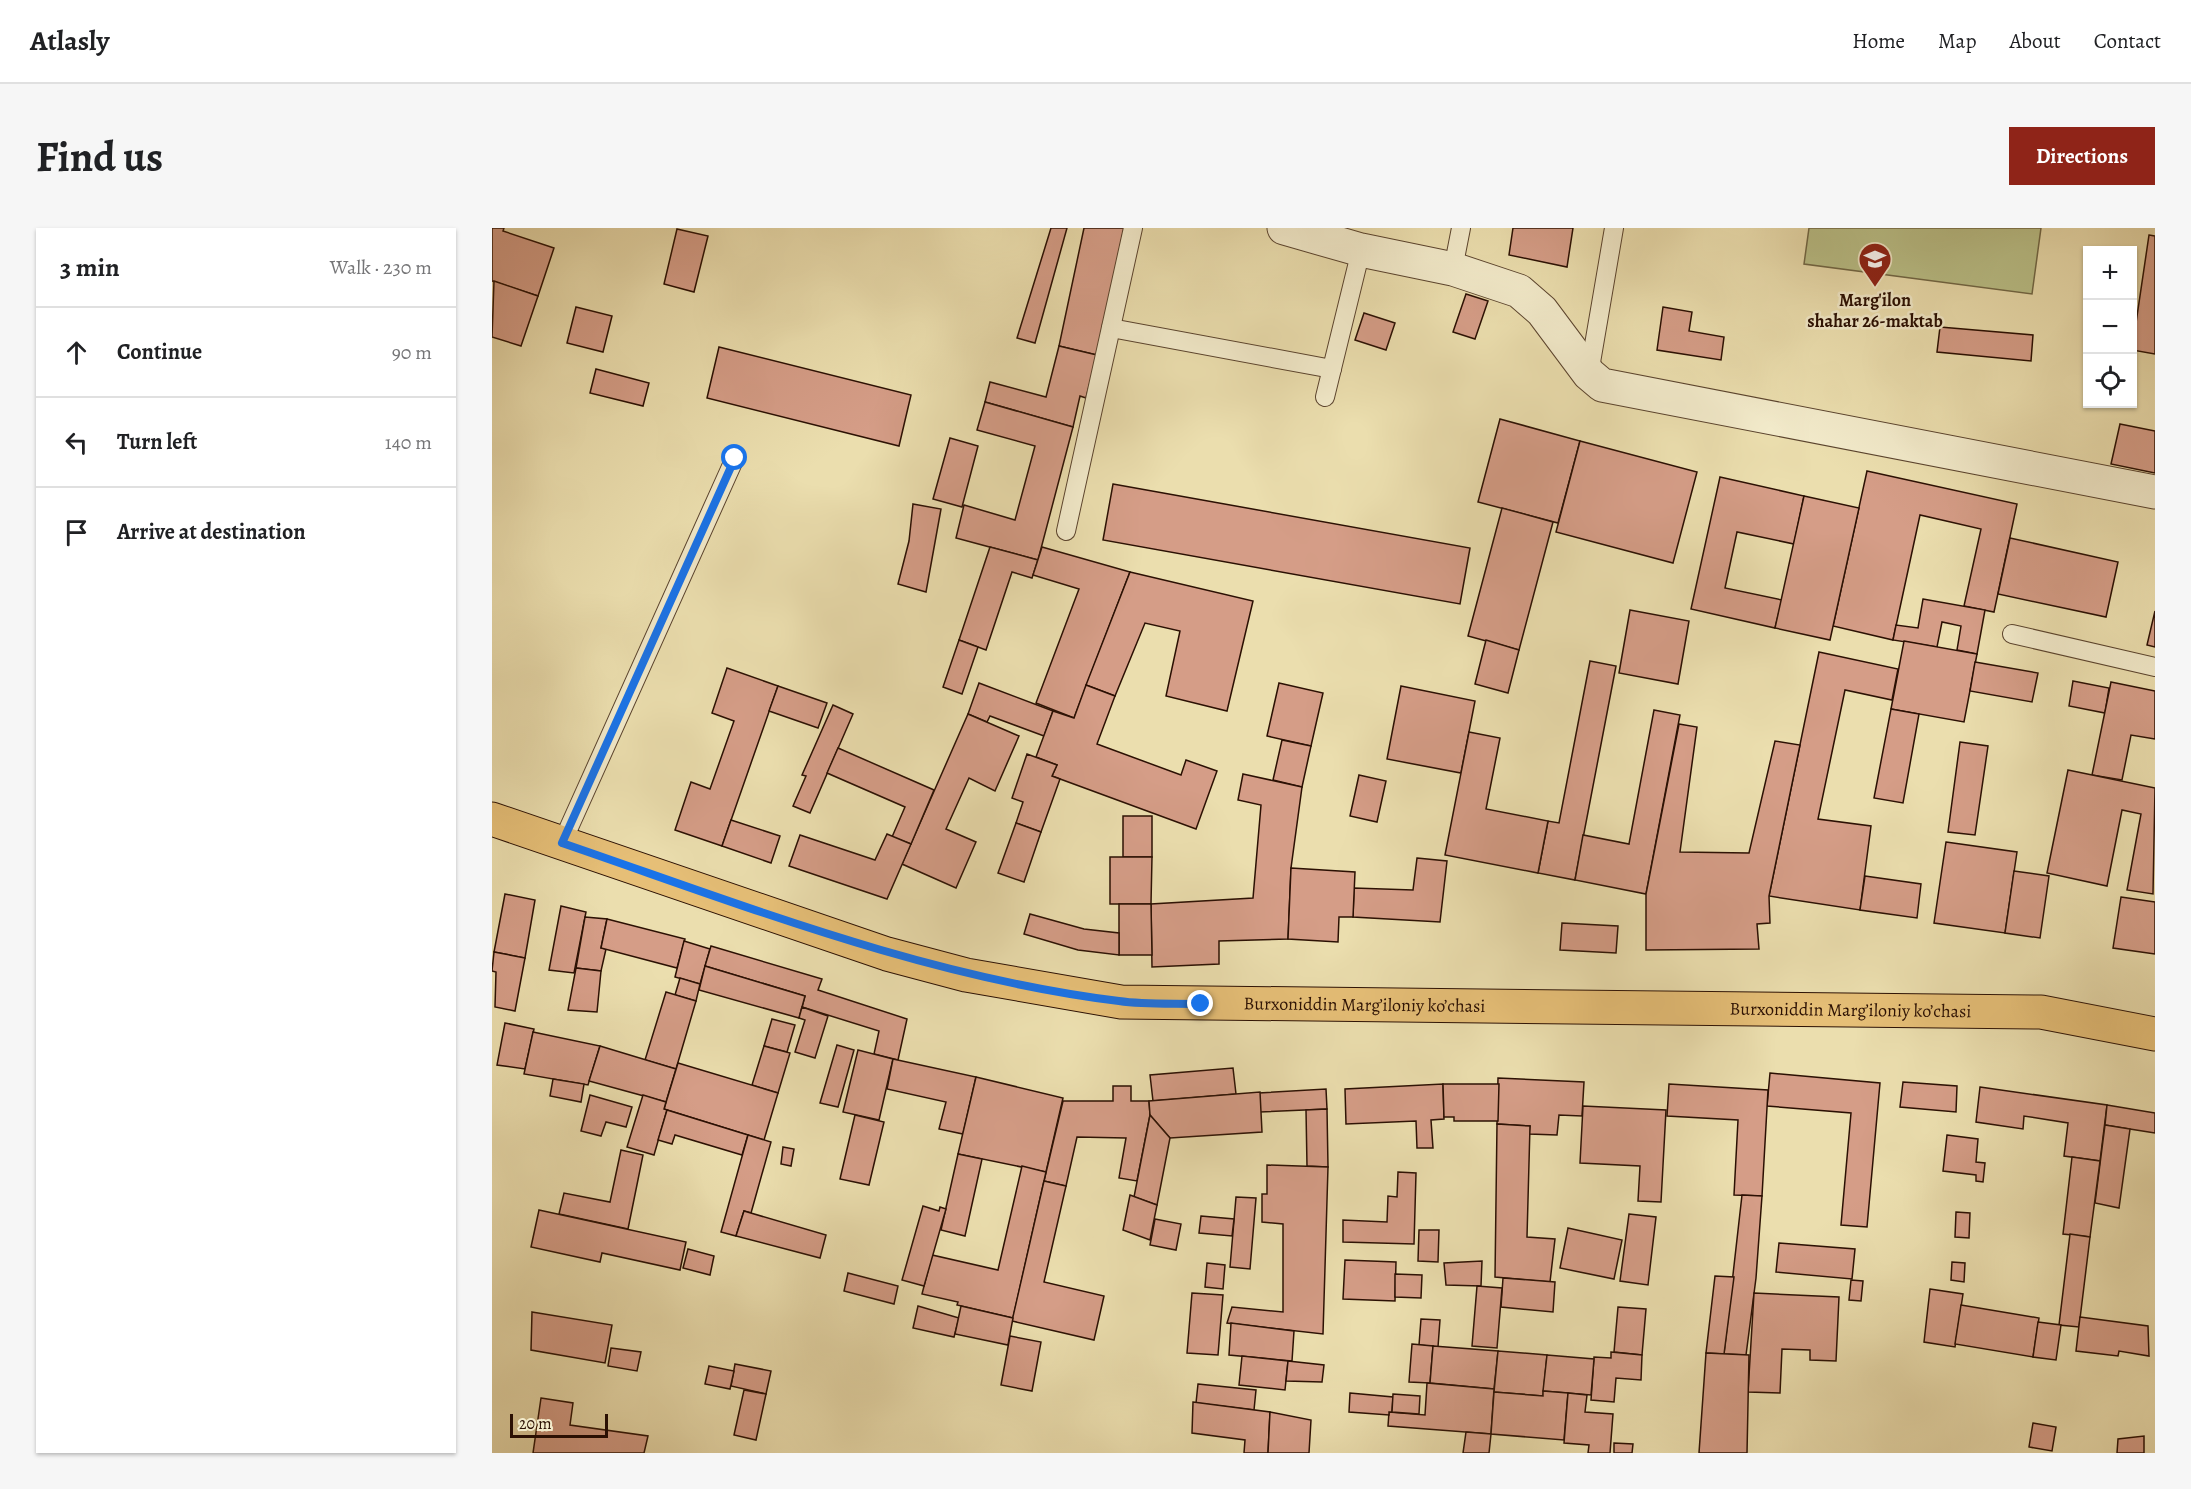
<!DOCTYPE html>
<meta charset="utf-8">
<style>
body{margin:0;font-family:Alegreya,serif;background:#f6f6f6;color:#202124}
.controls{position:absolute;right:18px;top:18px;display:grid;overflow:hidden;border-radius:0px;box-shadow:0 2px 4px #0004}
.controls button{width:54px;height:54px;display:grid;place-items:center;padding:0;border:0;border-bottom:2px solid #e0e0e0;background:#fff;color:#202124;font:30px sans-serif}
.scale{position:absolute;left:18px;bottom:15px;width:98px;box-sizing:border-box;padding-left:6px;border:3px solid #2b1003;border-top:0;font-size:16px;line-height:21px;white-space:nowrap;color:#2b1003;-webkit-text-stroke:4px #f2eaca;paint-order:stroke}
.stop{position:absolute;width:18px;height:18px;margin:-14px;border:4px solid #1a73e8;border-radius:50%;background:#fff}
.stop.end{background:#1a73e8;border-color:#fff;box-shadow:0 2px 6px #0008}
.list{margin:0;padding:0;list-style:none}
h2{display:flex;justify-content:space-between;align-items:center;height:78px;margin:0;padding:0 24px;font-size:26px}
h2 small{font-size:20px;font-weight:400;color:#757577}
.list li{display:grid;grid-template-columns:39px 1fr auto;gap:18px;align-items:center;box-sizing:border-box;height:90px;padding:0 24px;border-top:2px solid #e0e0e0}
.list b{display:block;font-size:22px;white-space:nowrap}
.list em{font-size:20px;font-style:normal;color:#757577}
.icon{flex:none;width:33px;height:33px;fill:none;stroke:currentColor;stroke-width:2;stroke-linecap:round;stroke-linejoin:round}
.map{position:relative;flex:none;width:1663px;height:1225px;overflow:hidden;border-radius:0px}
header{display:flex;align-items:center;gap:36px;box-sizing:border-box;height:84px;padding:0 30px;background:#fff;border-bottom:2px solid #e0e0e0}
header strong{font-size:28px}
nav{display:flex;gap:33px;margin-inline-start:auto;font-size:21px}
.intro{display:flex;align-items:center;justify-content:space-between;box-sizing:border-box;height:144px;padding:0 36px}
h1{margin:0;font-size:42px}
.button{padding:15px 27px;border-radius:0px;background:#8f2418;color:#fff;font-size:21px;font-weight:700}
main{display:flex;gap:36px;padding:0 36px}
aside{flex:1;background:#fff;border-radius:0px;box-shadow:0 2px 4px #0004}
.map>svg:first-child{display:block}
.green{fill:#bac088;stroke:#726846;stroke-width:1.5}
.building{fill:#d59d87;stroke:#2b1003;stroke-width:1.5}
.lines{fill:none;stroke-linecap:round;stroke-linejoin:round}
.lane-casing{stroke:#5b442e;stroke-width:20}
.street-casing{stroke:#5b442e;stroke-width:35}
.primary-casing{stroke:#2b1003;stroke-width:35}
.lane{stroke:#f2eaca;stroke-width:18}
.street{stroke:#f2eaca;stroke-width:33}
.primary{stroke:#e6bf77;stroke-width:33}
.route{stroke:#1a73e8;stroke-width:8}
.labels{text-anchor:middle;stroke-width:5;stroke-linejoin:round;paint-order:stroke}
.poi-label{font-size:18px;font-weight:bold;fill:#2b1003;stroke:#f2eaca}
.street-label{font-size:18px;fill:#2b1003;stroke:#f2eaca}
</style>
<header>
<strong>Atlasly</strong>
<nav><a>Home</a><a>Map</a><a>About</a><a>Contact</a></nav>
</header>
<div class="intro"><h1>Find us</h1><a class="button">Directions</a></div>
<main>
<aside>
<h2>3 min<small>Walk · 230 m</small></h2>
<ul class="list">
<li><svg class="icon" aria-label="ahead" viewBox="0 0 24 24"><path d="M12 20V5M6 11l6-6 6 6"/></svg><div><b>Continue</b></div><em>90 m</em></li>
<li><svg class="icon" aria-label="left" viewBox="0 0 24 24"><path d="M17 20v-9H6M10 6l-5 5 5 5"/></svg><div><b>Turn left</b></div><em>140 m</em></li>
<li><svg class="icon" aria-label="arrive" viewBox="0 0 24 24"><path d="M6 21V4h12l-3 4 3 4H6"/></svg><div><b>Arrive at destination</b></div></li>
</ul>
</aside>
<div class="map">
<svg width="1663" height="1225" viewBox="0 0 1663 1225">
<rect width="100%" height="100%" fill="#ebdeae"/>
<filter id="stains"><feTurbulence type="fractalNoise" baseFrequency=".00333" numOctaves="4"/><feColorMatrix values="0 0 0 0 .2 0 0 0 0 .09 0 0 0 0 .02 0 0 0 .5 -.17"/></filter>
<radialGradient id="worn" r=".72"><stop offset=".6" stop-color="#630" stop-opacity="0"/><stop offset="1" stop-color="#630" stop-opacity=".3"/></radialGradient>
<polygon class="green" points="1317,0 1549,0 1540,66 1312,36"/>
<g class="building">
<polygon points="0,0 12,0 11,3 62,20 46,68 0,53"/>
<polygon points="559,0 575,0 543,115 525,110"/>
<polygon points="592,0 632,0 605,127 567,118"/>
<polygon points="1021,0 1081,0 1075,39 1017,27"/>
<polygon points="185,1 216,8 202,64 172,56"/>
<polygon points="1657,7 1663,8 1663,126 1640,122"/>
<polygon points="2,53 46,68 29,118 0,109"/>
<polygon points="974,66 996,73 983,111 961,104"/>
<polygon points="84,79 120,88 111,124 75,115"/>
<polygon points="1171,79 1200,84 1197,103 1232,109 1229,132 1165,122"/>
<polygon points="872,85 903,95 894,122 863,112"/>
<polygon points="1448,99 1541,107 1539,133 1445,124"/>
<polygon points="567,118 605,127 594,170 588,168 581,199 493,174 498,154 554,169"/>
<polygon points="227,119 419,167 407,218 215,170"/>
<polygon points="104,141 157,155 151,178 98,165"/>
<polygon points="493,174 581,199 546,332 464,310 472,277 523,292 543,218 485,202"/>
<polygon points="1008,191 1088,213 1066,295 986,274"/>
<polygon points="1628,196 1663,203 1663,245 1619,236"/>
<polygon points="458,210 486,218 470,279 441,271"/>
<polygon points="1088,213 1205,244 1181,335 1064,304"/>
<polygon points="1375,243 1525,276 1502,384 1472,378 1489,301 1428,287 1401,412 1341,398"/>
<polygon points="1228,249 1312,268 1302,316 1245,304 1233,360 1290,372 1283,400 1199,381"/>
<polygon points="621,256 978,320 968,376 611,312"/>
<polygon points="1312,268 1367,280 1338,412 1283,400"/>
<polygon points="421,276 449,281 434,364 406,356 417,313"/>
<polygon points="1010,280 1061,294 1027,422 976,408"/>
<polygon points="1518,310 1626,334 1614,389 1506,366"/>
<polygon points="498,319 546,332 540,350 520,344 494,422 467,412"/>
<polygon points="550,319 638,344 582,490 544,475 587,361 541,347"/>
<polygon points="638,344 761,373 735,483 674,468 688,403 653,395 623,468 594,457"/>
<polygon points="1431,371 1493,382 1485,426 1465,422 1469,398 1450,394 1445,419 1401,412 1404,397 1426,400"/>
<polygon points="1138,382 1197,393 1186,456 1127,445"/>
<polygon points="1663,383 1663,419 1655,417"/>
<polygon points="467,412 486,419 470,466 451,459"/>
<polygon points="994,412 1027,422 1016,465 983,456"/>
<polygon points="1412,413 1485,426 1472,494 1399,481"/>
<polygon points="1327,424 1406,441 1400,472 1353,462 1326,591 1379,598 1368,682 1277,668"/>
<polygon points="1098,433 1124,438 1083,652 1046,645 1056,593 1067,595"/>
<polygon points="1483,434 1546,445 1540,474 1478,463"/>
<polygon points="235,440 286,458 230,618 183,602 199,554 218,561 242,493 220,485"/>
<polygon points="1581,453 1617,460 1613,485 1577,478"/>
<polygon points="1619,454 1663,463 1663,511 1639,507 1630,552 1600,547"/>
<polygon points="487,455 561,483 552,508 498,488 495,494 476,486"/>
<polygon points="787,455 831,465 819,518 775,508"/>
<polygon points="594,457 623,468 605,516 689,547 694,532 725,543 704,601 560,548 565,537 544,529 561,483 582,490"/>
<polygon points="286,458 335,475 326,500 277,483"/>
<polygon points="909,458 983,473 969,545 895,531"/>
<polygon points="341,477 361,486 318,585 301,578 314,548 310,547"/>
<polygon points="1399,481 1427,486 1411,575 1382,570"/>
<polygon points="1162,482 1188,487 1154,666 1083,652 1091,607 1137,616"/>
<polygon points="476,486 527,508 503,563 477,550 454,601 484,614 464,660 410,636"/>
<polygon points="1187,496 1205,499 1188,624 1257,625 1283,513 1308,517 1277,668 1278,695 1265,696 1267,721 1154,722 1154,666"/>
<polygon points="977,504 1008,510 994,581 1056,593 1046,645 953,627"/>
<polygon points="790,512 819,518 810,559 781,552"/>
<polygon points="1468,514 1496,518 1483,607 1456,604"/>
<polygon points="346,520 442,562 419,616 400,609 413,579 335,545"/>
<polygon points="535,526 565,537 560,548 568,551 549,604 524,595 531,574 520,570"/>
<polygon points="1576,542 1663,560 1661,666 1635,662 1649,586 1630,582 1615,658 1555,645"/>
<polygon points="751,546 810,559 799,640 796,711 727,713 727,736 660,739 659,676 761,670 769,577 746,572"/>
<polygon points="867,547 894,553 885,594 858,588"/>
<rect x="631" y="588" width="29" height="41"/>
<polygon points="239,592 288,608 279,635 230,618"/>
<polygon points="524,595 549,604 532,654 506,645"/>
<polygon points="395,606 419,616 395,671 297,638 308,607 383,632"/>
<polygon points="1454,614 1525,624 1513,705 1442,695"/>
<polygon points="618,629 660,629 659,676 618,676"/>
<polygon points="925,630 955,633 948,694 861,689 862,660 921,662"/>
<polygon points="799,640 863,644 861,689 847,689 846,714 796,711"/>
<polygon points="1522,643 1557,648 1548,710 1513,705"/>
<polygon points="1373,648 1429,656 1425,690 1368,682"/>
<polygon points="13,666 43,672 33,730 2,724"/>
<polygon points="1629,669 1663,674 1663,726 1621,720"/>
<polygon points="627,676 659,676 660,727 627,727"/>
<polygon points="69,678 94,684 82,745 57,742"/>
<polygon points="538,686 592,701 627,705 627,727 586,722 532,706"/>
<polygon points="93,689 115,691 109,720 114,721 109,743 84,740"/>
<polygon points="115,691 193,711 185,740 109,720"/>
<polygon points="1070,695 1126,698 1124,725 1068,722"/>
<polygon points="192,713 218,721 208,756 183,749"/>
<polygon points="219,718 330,751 326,762 415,791 406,832 382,826 387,803 310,779 313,768 213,738"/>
<polygon points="2,724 33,730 23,783 3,779 4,744 0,743"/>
<polygon points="213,738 313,768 307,790 207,762"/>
<polygon points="84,740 109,743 105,784 76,782"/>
<polygon points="188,750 208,756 204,773 183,767"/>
<polygon points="174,764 204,773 184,841 153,832"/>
<polygon points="310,779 336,788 323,830 303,824 313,792 307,790"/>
<polygon points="280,791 303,797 295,824 272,818"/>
<polygon points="13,795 42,801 33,841 5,837"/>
<polygon points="41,804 108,818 96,857 32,846"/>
<polygon points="345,817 362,822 346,879 328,875"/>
<polygon points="108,818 184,841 174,874 97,853"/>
<polygon points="272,818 298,825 286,865 260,857"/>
<polygon points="366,822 401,831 387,892 351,884"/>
<polygon points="401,831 484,849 471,906 447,901 454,874 395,861"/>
<polygon points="186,835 286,865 272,912 172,881"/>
<polygon points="741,840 744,866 661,873 658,847"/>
<polygon points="1278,845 1388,855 1375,999 1349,997 1359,885 1275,878"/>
<polygon points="484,849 571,870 554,944 466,926"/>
<polygon points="1006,850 1092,854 1090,888 1067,887 1065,907 1037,906 1038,898 1005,896"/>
<polygon points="61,851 92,856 89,874 58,868"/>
<polygon points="1411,854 1465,858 1464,884 1408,879"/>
<polygon points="951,856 952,891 939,892 941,920 925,920 924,893 854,896 853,861"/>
<polygon points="951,856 1007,856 1006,893 962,893 962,889 952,889"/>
<polygon points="1177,856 1276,862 1270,968 1242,967 1246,892 1175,888"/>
<polygon points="621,858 639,858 639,873 657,873 658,887 645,953 627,950 634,910 585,909 574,958 552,953 571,873 621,873"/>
<polygon points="1488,859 1615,877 1608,933 1572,928 1576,895 1532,888 1531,901 1484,894"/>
<polygon points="834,861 835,881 768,884 767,865"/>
<polygon points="768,864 770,904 678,910 658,887 657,873"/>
<polygon points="98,867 140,879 134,899 114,894 109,908 89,903"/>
<polygon points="151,867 174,874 172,881 175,882 162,927 135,919"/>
<polygon points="1615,877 1663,885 1663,905 1613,897"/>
<polygon points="1091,878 1174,882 1169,974 1146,973 1148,938 1088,935"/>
<polygon points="835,881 836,939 815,938 814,882"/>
<polygon points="175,882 256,907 250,927 183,907 180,916 166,912"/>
<polygon points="363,887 392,894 377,957 348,951"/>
<polygon points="658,887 678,910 665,977 642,969"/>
<polygon points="1005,896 1038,898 1035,1009 1063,1011 1058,1054 1003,1049"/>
<polygon points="1613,897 1638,901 1627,980 1603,975"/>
<polygon points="256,907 279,914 259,985 252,983 244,1008 229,1004"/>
<polygon points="1455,907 1486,911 1484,934 1493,935 1491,954 1484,953 1484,947 1451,943"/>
<polygon points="291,919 302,921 299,938 289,936"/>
<polygon points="129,922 151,927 136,1001 67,986 72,965 118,974"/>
<polygon points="466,926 490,931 473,1008 449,1002"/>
<polygon points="1580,929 1608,933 1598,1009 1571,1006"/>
<polygon points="775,937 836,939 831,1106 735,1095 740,1079 791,1084 791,996 770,994 770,966 775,966"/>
<polygon points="530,938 554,944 521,1090 465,1077 466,1074 430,1066 440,1027 506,1042"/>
<polygon points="906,944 924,945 922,1016 851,1014 851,992 895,994 896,968 905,969"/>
<polygon points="552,953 574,958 552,1054 612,1068 602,1112 520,1093"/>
<polygon points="638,967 665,977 658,1012 631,1002"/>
<polygon points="1250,967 1270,968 1264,1050 1254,1127 1232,1126"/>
<polygon points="744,969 764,970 758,1041 738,1039"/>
<polygon points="431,978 447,983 448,979 454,981 432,1058 410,1052"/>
<polygon points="47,982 194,1014 188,1042 110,1025 108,1034 39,1019"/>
<polygon points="252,983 334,1007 328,1030 244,1008"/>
<polygon points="1464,984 1478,985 1477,1010 1463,1009"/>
<polygon points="1137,986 1164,989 1156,1057 1128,1053"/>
<polygon points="709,988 742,991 740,1008 707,1005"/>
<polygon points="663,991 689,996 684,1022 658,1017"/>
<polygon points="1076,1000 1130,1012 1122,1051 1068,1040"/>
<polygon points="927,1002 947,1002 946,1034 926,1033"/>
<polygon points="1578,1006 1598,1009 1587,1099 1567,1097"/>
<polygon points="1287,1015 1363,1021 1360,1051 1284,1044"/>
<polygon points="196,1021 222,1028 218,1047 191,1040"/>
<polygon points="853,1032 904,1034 903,1073 851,1071"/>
<polygon points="990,1033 989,1058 954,1057 952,1035"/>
<polygon points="1460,1034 1473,1035 1472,1054 1459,1052"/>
<polygon points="715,1035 733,1037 731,1061 713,1059"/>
<polygon points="356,1045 406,1058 402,1076 352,1063"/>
<polygon points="903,1046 930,1047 929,1070 903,1069"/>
<polygon points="1223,1048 1242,1049 1232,1126 1214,1125"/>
<polygon points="1011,1050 1063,1054 1061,1084 1009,1079"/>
<polygon points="1359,1052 1371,1053 1369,1073 1357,1072"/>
<polygon points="985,1058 1010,1060 1005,1120 980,1118"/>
<polygon points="1438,1061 1471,1066 1463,1119 1432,1114"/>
<polygon points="700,1065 731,1067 726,1127 695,1125"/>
<polygon points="1262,1065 1347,1069 1344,1133 1318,1132 1318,1122 1290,1121 1288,1165 1256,1164"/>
<polygon points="1469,1077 1547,1090 1541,1129 1463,1116"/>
<polygon points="426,1078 467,1090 462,1109 421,1100"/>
<polygon points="469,1078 521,1090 516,1117 463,1106"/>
<polygon points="1126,1079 1154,1081 1150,1127 1122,1124"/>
<polygon points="40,1084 120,1097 113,1135 39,1122"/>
<polygon points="1588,1089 1656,1098 1657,1128 1627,1123 1626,1128 1584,1123"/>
<polygon points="929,1091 948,1092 946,1119 927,1117"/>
<polygon points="1546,1094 1569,1097 1564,1132 1541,1129"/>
<polygon points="739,1095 802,1103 800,1133 737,1127"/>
<polygon points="518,1108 549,1114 540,1163 509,1157"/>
<polygon points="920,1116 941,1118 938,1155 917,1154"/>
<polygon points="941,1118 1006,1123 1002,1161 938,1155"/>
<polygon points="119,1120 149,1124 145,1143 116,1138"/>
<polygon points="1006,1123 1055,1127 1051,1168 1002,1164"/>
<polygon points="1119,1124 1150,1127 1149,1152 1124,1150 1122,1174 1099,1172 1102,1129 1119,1130"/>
<polygon points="1214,1125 1257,1127 1255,1225 1207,1225"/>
<polygon points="1055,1127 1102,1131 1099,1167 1051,1163"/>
<polygon points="750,1128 796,1133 793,1162 747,1157"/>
<polygon points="796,1133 832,1137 830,1154 794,1153"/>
<polygon points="243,1136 279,1143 274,1166 239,1158"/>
<polygon points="217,1138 242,1143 238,1161 213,1156"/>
<polygon points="935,1155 1002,1161 999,1206 896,1198 897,1184 933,1187"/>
<polygon points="706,1156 764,1162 762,1182 704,1175"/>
<polygon points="252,1162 274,1166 264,1212 242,1207"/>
<polygon points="1051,1163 1076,1165 1072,1212 999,1206 1002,1164 1051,1168"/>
<polygon points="858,1165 901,1169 900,1184 897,1184 897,1187 857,1184"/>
<polygon points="1076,1165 1095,1167 1093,1184 1121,1186 1118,1225 1096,1225 1097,1217 1072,1215"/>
<polygon points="901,1166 928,1168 927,1186 900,1184"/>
<polygon points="49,1170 81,1175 78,1197 156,1208 152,1225 41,1225"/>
<polygon points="701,1174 778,1184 776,1225 752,1225 753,1212 700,1205"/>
<polygon points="778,1184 819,1192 817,1225 776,1225"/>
<polygon points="1541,1195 1564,1199 1560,1223 1537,1219"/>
<polygon points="974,1204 999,1206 997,1225 971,1225"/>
<polygon points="1652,1208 1652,1225 1625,1225 1626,1211"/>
<polygon points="1122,1215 1141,1216 1140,1225 1122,1225"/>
</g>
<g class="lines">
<g class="lane-casing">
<g id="lane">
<polyline points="961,41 969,0"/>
<polyline points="619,100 840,141"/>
<polyline points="1097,146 1122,0"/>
<polyline points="833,169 869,22"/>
<polyline points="574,303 641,0"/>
<polyline points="1520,406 1663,439"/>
<polyline points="70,615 243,230"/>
</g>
</g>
<g class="street-casing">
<polyline id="street" points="792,0 869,22 961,41 1027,63 1050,83 1097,146 1110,157 1663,264"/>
</g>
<g class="primary-casing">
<g id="primary">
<path id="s1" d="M0 591 395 726 474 747 629 774 1549 784 1663 806"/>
</g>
</g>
<use href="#lane" class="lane"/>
<use href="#street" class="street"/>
<use href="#primary" class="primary"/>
</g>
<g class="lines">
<path class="route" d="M243 230 70 615C254 678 433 749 627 773 654 777 682 775 709 776"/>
</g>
<defs>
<g id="school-pin" transform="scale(1.725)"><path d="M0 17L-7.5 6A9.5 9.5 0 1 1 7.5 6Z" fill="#8f2418" stroke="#f2eaca"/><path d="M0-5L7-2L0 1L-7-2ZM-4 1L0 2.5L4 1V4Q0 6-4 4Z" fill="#fff"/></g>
</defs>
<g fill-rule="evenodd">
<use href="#school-pin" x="1383" y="31"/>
</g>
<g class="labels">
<g class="poi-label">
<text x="1383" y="78">Marg'ilon<tspan x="1383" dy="21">shahar 26-maktab</tspan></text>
</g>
<g class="street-label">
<text dy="6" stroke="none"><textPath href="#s1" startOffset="900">Burxoniddin Marg’iloniy ko’chasi</textPath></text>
<text dy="6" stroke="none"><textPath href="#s1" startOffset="1386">Burxoniddin Marg’iloniy ko’chasi</textPath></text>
</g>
</g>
<rect width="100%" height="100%" filter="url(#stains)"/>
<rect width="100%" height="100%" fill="url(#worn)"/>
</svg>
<div class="controls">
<button>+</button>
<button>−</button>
<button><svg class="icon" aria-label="locate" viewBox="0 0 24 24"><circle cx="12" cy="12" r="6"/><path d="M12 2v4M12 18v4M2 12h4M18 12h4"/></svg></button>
</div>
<div class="scale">20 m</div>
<div class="stop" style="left:243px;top:230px"></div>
<div class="stop end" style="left:709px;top:776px"></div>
</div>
</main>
